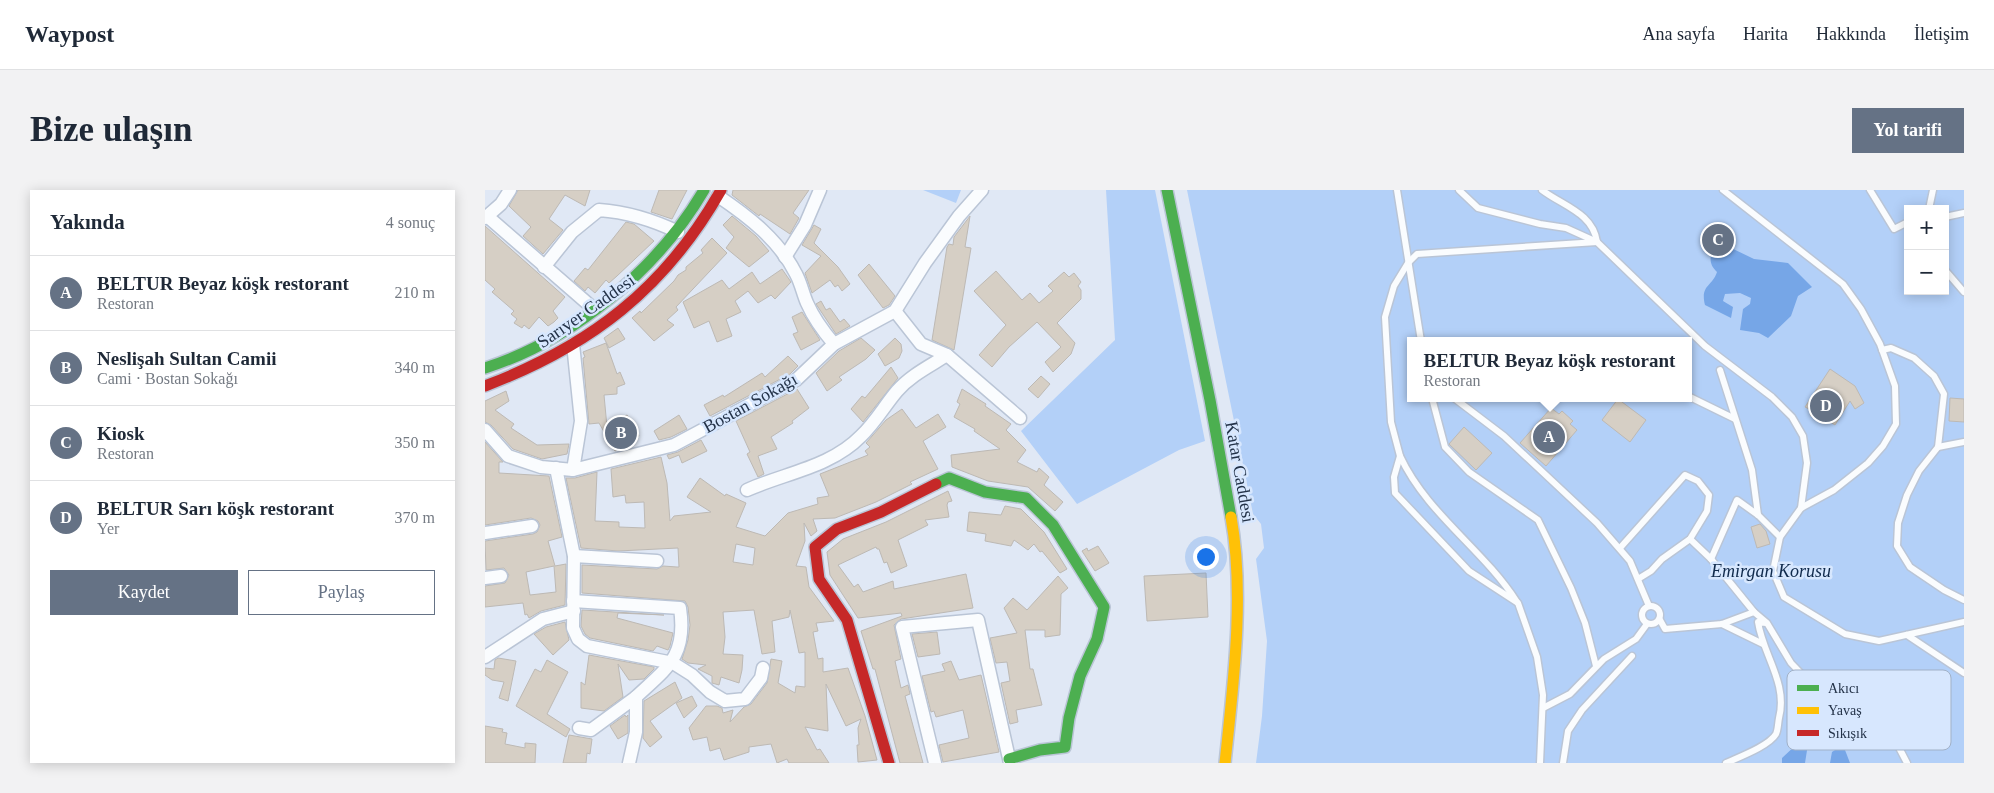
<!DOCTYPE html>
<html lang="tr">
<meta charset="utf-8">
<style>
body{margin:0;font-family:Georgia,serif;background:#f2f2f3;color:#1f2937}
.controls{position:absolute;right:15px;top:15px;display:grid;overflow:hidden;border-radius:0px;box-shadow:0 2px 12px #0003}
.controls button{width:45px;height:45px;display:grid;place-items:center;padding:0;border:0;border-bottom:1px solid #e0e1e3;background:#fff;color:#1f2937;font:25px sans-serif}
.you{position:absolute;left:720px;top:366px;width:18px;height:18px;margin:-12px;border:4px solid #fff;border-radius:50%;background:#1a73e8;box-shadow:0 0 0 8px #1a73e833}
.badge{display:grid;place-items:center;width:32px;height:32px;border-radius:50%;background:#657285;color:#fff;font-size:16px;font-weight:700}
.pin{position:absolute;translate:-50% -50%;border:2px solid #fff;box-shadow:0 1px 5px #0006}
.popup{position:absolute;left:922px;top:147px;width:285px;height:65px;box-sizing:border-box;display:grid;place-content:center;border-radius:0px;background:#fff;filter:drop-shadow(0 1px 4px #0005);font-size:16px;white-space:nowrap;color:#747a83}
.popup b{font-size:19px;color:#1f2937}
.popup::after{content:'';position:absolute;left:50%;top:100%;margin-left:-10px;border:10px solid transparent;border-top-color:#fff}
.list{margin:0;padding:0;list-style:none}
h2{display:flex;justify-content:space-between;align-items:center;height:65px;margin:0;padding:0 20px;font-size:21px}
h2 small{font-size:16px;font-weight:400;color:#747a83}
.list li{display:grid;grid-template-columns:32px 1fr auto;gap:15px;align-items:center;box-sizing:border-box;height:75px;padding:0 20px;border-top:1px solid #e0e1e3}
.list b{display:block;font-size:19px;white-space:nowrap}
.list p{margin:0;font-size:16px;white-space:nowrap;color:#747a83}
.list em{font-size:16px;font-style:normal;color:#747a83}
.actions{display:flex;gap:10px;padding:15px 20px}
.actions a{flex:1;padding:11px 0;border:1px solid #657285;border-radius:0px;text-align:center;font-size:18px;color:#657285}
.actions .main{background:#657285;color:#fff}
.map{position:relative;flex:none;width:1479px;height:573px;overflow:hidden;border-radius:0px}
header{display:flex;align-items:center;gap:30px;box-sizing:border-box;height:70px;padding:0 25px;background:#fff;border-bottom:1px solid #e0e1e3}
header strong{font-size:24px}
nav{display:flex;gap:28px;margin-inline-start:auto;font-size:18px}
.intro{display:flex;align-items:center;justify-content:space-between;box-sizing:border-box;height:120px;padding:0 30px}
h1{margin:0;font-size:35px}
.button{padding:12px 22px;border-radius:0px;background:#657285;color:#fff;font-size:18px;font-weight:700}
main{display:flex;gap:30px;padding:0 30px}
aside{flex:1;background:#fff;border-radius:0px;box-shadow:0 2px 12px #0003}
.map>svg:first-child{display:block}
.green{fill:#b3d0f8;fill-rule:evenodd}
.water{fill:#76a6e7}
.building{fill:#d6cfc5;stroke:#bdb9b4;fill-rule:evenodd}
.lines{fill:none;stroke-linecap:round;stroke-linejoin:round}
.lane-casing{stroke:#bac5d6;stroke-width:9}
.street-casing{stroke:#bac5d6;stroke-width:15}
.fast-casing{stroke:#bac5d6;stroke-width:14}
.slow-casing{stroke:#bac5d6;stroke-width:14}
.jam-casing{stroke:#bac5d6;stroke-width:14}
.lane{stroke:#fafcfe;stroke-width:6}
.street{stroke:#fafcfe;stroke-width:12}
.fast{stroke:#4caf50;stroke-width:11}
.slow{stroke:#ffc107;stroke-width:11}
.jam{stroke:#c62828;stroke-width:11}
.labels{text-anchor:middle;stroke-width:5;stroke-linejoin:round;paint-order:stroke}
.street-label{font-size:18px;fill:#233248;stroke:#d7e7fe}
.park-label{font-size:18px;font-style:italic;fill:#102a4c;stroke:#d7e7fe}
.key{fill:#d7e7fe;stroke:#a1b1c7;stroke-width:1}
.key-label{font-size:14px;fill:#233248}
</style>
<header>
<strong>Waypost</strong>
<nav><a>Ana sayfa</a><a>Harita</a><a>Hakkında</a><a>İletişim</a></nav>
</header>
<div class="intro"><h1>Bize ulaşın</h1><a class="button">Yol tarifi</a></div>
<main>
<aside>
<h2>Yakında<small>4 sonuç</small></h2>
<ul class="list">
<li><span class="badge">A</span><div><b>BELTUR Beyaz köşk restorant</b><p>Restoran</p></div><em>210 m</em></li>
<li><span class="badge">B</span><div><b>Neslişah Sultan Camii</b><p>Cami · Bostan Sokağı</p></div><em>340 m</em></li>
<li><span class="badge">C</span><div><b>Kiosk</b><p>Restoran</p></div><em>350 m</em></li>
<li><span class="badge">D</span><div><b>BELTUR Sarı köşk restorant</b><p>Yer</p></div><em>370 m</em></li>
</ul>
<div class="actions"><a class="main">Kaydet</a><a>Paylaş</a></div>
</aside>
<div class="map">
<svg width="1479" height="573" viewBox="0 0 1479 573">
<rect width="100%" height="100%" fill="#e0e8f5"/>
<g class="green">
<polygon points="438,0 476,0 471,13"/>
<polygon points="621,0 670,0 720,251 694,260 592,314 536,241 630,150"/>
<path d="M702 0H1479V573H771L777 526 782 451 771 369 779 358 776 334 768 324ZM1423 19H1460V101H1423ZM925 151H1203V208H925Z"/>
</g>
<g class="water">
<path d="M1240 55 1269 69 1303 73 1327 97 1313 106 1306 126 1283 148 1274 143 1255 140 1258 119 1265 114 1266 108 1255 103 1240 104 1238 111 1248 117 1246 128 1220 115C1215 95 1227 97 1232 82 1224 74 1225 69 1227 59Z"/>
<path d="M1314 520 1328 529 1332 544H1336V555H1329C1330 543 1327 532 1316 525L1315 549 1323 554 1320 573H1297V568L1312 554 1310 533Z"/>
<polygon points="1353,558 1360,560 1365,573 1345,573 1347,562"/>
</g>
<g class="building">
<polygon points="33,0 105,0 100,16 80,5 64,29 78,40 58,64 38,46 46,37 24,16"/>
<polygon points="174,0 202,0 187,29 166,22"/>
<polygon points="248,0 324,0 308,23 314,28 305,44 275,24 274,26 247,5"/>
<polygon points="247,26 271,46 284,61 264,77 241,58 249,47 238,35"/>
<polygon points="485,26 480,57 486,58 469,160 447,150 462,57 464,54 468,55 469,47"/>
<polygon points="141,32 149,34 169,51 132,86 124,93 121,90 110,103 103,97 100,101 89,91 100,78 103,80"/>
<polygon points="329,35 336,39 329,53 353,77 365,94 357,101 353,95 350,97 345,90 327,103 320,83 336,66 317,55"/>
<polygon points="0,36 80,107 68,121 73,128 69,132 63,136 54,127 44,139 39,135 37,138 29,133 32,129 26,124 29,121 7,102 10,99 0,90"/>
<polygon points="227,48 242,63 191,117 193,120 182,130 189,135 169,151 147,128 155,121 156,123 189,91 193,85 201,80 201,77 218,63 216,60"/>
<polygon points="384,74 410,106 404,115 398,118 373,85"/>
<polygon points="297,79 306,92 290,109 286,105 273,113 263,101 250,111 256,122 241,129 247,146 232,152 224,131 209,138 198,112 237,90 244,99 267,82 275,94"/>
<polygon points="511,81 537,110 545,103 554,113 568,101 563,96 579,82 584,87 589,83 596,92 593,96 596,100 596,109 572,133 590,153 586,164 568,182 560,172 576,157 552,132 524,157 507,177 494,165 521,135 489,101"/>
<polygon points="336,111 341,120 345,118 355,132 359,129 365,136 351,144 331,114"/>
<polygon points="317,122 335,150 316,160 308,144 313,142 307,127"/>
<polygon points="133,138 140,149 124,158 119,148"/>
<polygon points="376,148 390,160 381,169 354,187 357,190 342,201 331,183 354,161"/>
<polygon points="410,148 416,154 417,161 414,168 400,176 393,164"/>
<polygon points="121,153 132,184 135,182 140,194 132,197 132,204 119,205 122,237 142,225 154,246 130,261 114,233 104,234 98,168 100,167 98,162 103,160"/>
<polygon points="303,166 313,176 305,184 225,226 219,215 238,205 239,207 277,183 280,187"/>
<polygon points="406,177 413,188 378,232 366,219 377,206 380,208"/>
<polygon points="1345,179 1370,196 1379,213 1370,219 1365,211 1350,235 1341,229 1338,233 1325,225 1328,221 1320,217"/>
<polygon points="556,186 565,194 553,208 543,199"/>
<polygon points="312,199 324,218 307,231 308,233 286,247 292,259 273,266 279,284 273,287 262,264 265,262 251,231"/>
<polygon points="477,199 501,214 500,216 526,234 521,240 541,260 532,272 552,282 554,278 564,287 559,295 578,312 570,321 543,297 503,291 467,277 466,265 515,259 489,241 490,239 469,227 475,214 472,212"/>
<polygon points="21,201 24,211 10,220 29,234 26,238 52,255 84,254 82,264 57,269 28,259 6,235 0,232 0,211"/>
<polygon points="1465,208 1479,209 1479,232 1464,231"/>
<polygon points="1133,209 1161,230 1145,252 1117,230"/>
<polygon points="1066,218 1074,224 1077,221 1088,231 1085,234 1092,240 1061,276 1035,253"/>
<path d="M417 219 431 238 453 224 461 237 438 251 453 279 425 292 427 294 391 312 350 328 328 329 332 341 326 346 319 333 320 351 311 376 321 377 324 397 349 431 331 433 333 441 328 442 333 469 338 468V482L363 478 380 526 392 570 373 572 372 555H374L373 538 376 529 361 536 341 494 343 541 320 537 332 560 335 559 344 573H304L302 569 292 573 286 554 264 557V562L239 570 235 558 225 561 222 547 208 550 204 538 221 516H232L237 518 238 523 248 520 245 532 259 517 266 514 282 493 286 469 297 471 293 493 310 503 311 496 320 497V462L314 463 305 420 304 427 287 431 290 462 277 464 269 420 238 422 240 447 238 464 258 465 257 480 254 493 236 487 234 495 227 493V486L213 479 221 475 203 473 197 469 203 450 205 435 203 417 200 411 97 403V375L172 379 178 376 192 377H194L193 358 133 361 96 358 81 288H90L112 282 110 331 134 332V337L160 338 159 312 141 313 140 305 128 307 126 279 176 267 182 293 185 331 189 326 226 322 202 307 215 288 240 306 241 304 261 313 251 337 280 346 303 323 333 314 332 308 344 306 335 284 383 265 380 261 385 257 381 253 401 230ZM251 354 270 358 268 375 248 372Z"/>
<polygon points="194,225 202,239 186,247 174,250 169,241"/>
<polygon points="979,237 1007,263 991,280 964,254"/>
<polygon points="216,250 222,261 197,273 194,265 184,269 182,265 193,262"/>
<path d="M0 252 18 272H14V283L64 286 77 347 63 351 70 376 81 374 80 415 56 421 44 428 42 424 40 425 38 413 0 417V396L20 393 24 385 19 378 1 380 0 351 48 344 52 342 55 335 53 331 46 328 0 335ZM69 376 71 402 45 405 41 382Z"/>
<polygon points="463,301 467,311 463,312 462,315 464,327 440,330 443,335 413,350 422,376 406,383 402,372 399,373 394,359 392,359 391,357 353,375 369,397 373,394 378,402 408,391 409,399 481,384 488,418 416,429 409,435 416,469 410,471 416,498 423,495 425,504 420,506 438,573 415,573 390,479 388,479 376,441 417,426 416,423 373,428 345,385 342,362 358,349 401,332"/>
<polygon points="520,316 536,319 559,342 582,379 575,383 557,361 555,362 549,354 543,360 529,350 526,356 500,351 501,344 482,341 484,322 516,325"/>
<polygon points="1275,334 1281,341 1285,354 1272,358 1266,337"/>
<polygon points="613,356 624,373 610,381 597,361 602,358 603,361"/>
<polygon points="721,383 723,427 662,431 659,386"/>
<polygon points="573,386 583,398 576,404 575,445 560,447 560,440 540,440 545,479 548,479 557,515 531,520 533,532 525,534 516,493 525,491 522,472 511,473 505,448 532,443 519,418 528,408 542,420"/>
<polygon points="97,420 179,425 133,423 132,428 188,443 185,456 183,460 172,456 168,461 105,448 100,444 96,436"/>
<polygon points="80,432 84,450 68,465 49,444 61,437"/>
<polygon points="452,442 455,464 433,467 427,444"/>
<polygon points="104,465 169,477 169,479 159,489 144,490 133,474 138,507 119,521 96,518 96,492 100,495"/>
<polygon points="13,468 31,471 23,511 14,508 19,492 7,490 0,485 0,478 9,479 10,470"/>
<polygon points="62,470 83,482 62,524 85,539 81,547 31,516 50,479 56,482"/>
<polygon points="466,471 474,490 496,485 514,562 458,572 454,555 484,548 478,520 451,527 449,521 446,522 437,486 460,481 457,474"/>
<polygon points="190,492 197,508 165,531 177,547 165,557 158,548 159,511"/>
<polygon points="207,506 212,516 199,528 191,513"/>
<polygon points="140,525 141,527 143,525 143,543 133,549 125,536"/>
<polygon points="0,536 18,539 17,542 22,543 20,554 40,558 40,553 51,554 50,573 0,573"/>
<polygon points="84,545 107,549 105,564 102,563 101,573 78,573"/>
</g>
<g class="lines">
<g class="lane-casing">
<g id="lane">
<polyline points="912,0 936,151"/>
<polyline points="974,0 993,18 1055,34 1081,38 1112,52 1220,156 1287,207 1307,227 1318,246 1322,273 1316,318"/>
<path d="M1057 0C1078 16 1108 23 1112 52"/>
<polyline points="1238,0 1358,94 1376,119 1395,154 1410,196 1411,234 1398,256 1383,273 1349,300 1316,318 1295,347 1288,381 1299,407 1360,444 1394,451 1479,432"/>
<polyline points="1385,0 1409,39 1423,32"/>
<polyline points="1444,19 1448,0"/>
<polyline points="1460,27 1479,23"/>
<polyline points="1460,80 1479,102"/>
<polyline points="1397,160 1406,158 1429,168 1449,186 1459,204 1453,257 1434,281 1422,305 1413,333 1412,356 1425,377 1459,400 1479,410"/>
<polyline points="1235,180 1267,280 1273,325"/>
<polyline points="1203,206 1250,229"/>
<polyline points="947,208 960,257 984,282 1053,330 1086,398 1100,433 1111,476"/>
<polyline points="969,208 1019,246 1112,333 1145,371 1164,416"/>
<polyline points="1453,257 1479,252"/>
<path d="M915 266C942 324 998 359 1032 412"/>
<polyline points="1205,349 1226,369 1269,422"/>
<polyline points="1135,358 1200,285 1213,291 1224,305 1222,321 1205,349 1177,369 1166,381 1153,389"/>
<polyline points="1226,369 1252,310 1273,325 1295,347"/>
<circle cx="1166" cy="425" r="9"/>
<polyline points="1175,430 1180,439 1237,434 1269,422 1282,433 1306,473 1333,501 1351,506 1384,522 1409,548 1422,573"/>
<polyline points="1237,434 1278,454"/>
<polyline points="1422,445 1479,483"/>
<polyline points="1058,518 1085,504 1119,469 1151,449 1162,434"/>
<polyline points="1055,573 1058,505 1052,467 1033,413 984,381 910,303 909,287 915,266 906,232 900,127 909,96 923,73 932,64 1112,52"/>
<polyline points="1078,573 1083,541 1097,520 1147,466"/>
<path d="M1241 573C1254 567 1284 556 1291 544 1293 540 1293 533 1294 528 1303 493 1278 465 1273 432L1281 433"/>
</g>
</g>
<g class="street-casing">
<g id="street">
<path d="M233 6C264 27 294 50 311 84 316 93 318 104 322 113 329 129 338 141 349 154"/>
<polyline points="2,26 109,119"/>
<polyline points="0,28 16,14 25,0"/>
<polyline points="300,67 320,35 335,0"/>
<path d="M59 77 87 42 114 20C142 22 168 30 193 42"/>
<polyline points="410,121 436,154 462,165 535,228"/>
<polyline points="88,154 96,231 88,280"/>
<polyline points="0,240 23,266 56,277 88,280 189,255 311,190 349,154 410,121 440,73 474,26 497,0"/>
<polyline points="71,278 89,366 88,438 93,449 102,456 188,473 207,485 225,502 240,511 260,509 276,488 278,478"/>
<path d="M262 300C300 283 346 277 376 246 390 233 400 215 412 201 426 185 445 176 462 165"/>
<polyline points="0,343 47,336"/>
<polyline points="89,366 172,371"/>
<polyline points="0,388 16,386"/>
<path d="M88 411 195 418C202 466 183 477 151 507V542L144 573"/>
<polyline points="0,467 58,429 89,421"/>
<polyline points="94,538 106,540 151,507"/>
<polyline points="450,573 417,437 493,430 525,573"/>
</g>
</g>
<g class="fast-casing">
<g id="fast">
<polyline points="682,0 725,210 746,327"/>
<path d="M0 178C88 150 173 79 219 0"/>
<polyline points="451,294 464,288 500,302 541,308 568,335 619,417 612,449 595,486 584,528 580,557 555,560 524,569"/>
</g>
</g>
<g class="slow-casing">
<path id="slow" d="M740 573C748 496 760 404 746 327"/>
</g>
<g class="jam-casing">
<g id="jam">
<path d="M0 196C105 156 180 99 236 0"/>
<polyline points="404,573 362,430 334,389 330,357 352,339 396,322 451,294"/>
</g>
</g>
<use href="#lane" class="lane"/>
<use href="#street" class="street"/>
<use href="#fast" class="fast"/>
<use href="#slow" class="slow"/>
<use href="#jam" class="jam"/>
</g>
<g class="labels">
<g class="street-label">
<text transform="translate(101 121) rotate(-35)" y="6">Sarıyer Caddesi</text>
<text transform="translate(265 213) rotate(-29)" y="6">Bostan Sokağı</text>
<text transform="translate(755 282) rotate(80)" y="6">Katar Caddesi</text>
</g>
<g class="park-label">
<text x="1286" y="387">Emirgan Korusu</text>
</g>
</g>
<rect x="1302" y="480" width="164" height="80" rx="8" class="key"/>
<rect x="1312" y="495" width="22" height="6" fill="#4caf50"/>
<rect x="1312" y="517" width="22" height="7" fill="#ffc107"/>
<rect x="1312" y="540" width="22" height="6" fill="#c62828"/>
<g class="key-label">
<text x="1343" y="503">Akıcı</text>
<text x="1343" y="525">Yavaş</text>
<text x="1343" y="548">Sıkışık</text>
</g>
</svg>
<div class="controls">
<button>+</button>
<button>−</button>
</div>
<div class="you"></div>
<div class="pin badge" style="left:1064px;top:247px">A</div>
<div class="popup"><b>BELTUR Beyaz köşk restorant</b>Restoran</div>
<div class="pin badge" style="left:136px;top:243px">B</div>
<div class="pin badge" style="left:1233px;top:50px">C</div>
<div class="pin badge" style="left:1341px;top:216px">D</div>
</div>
</main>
